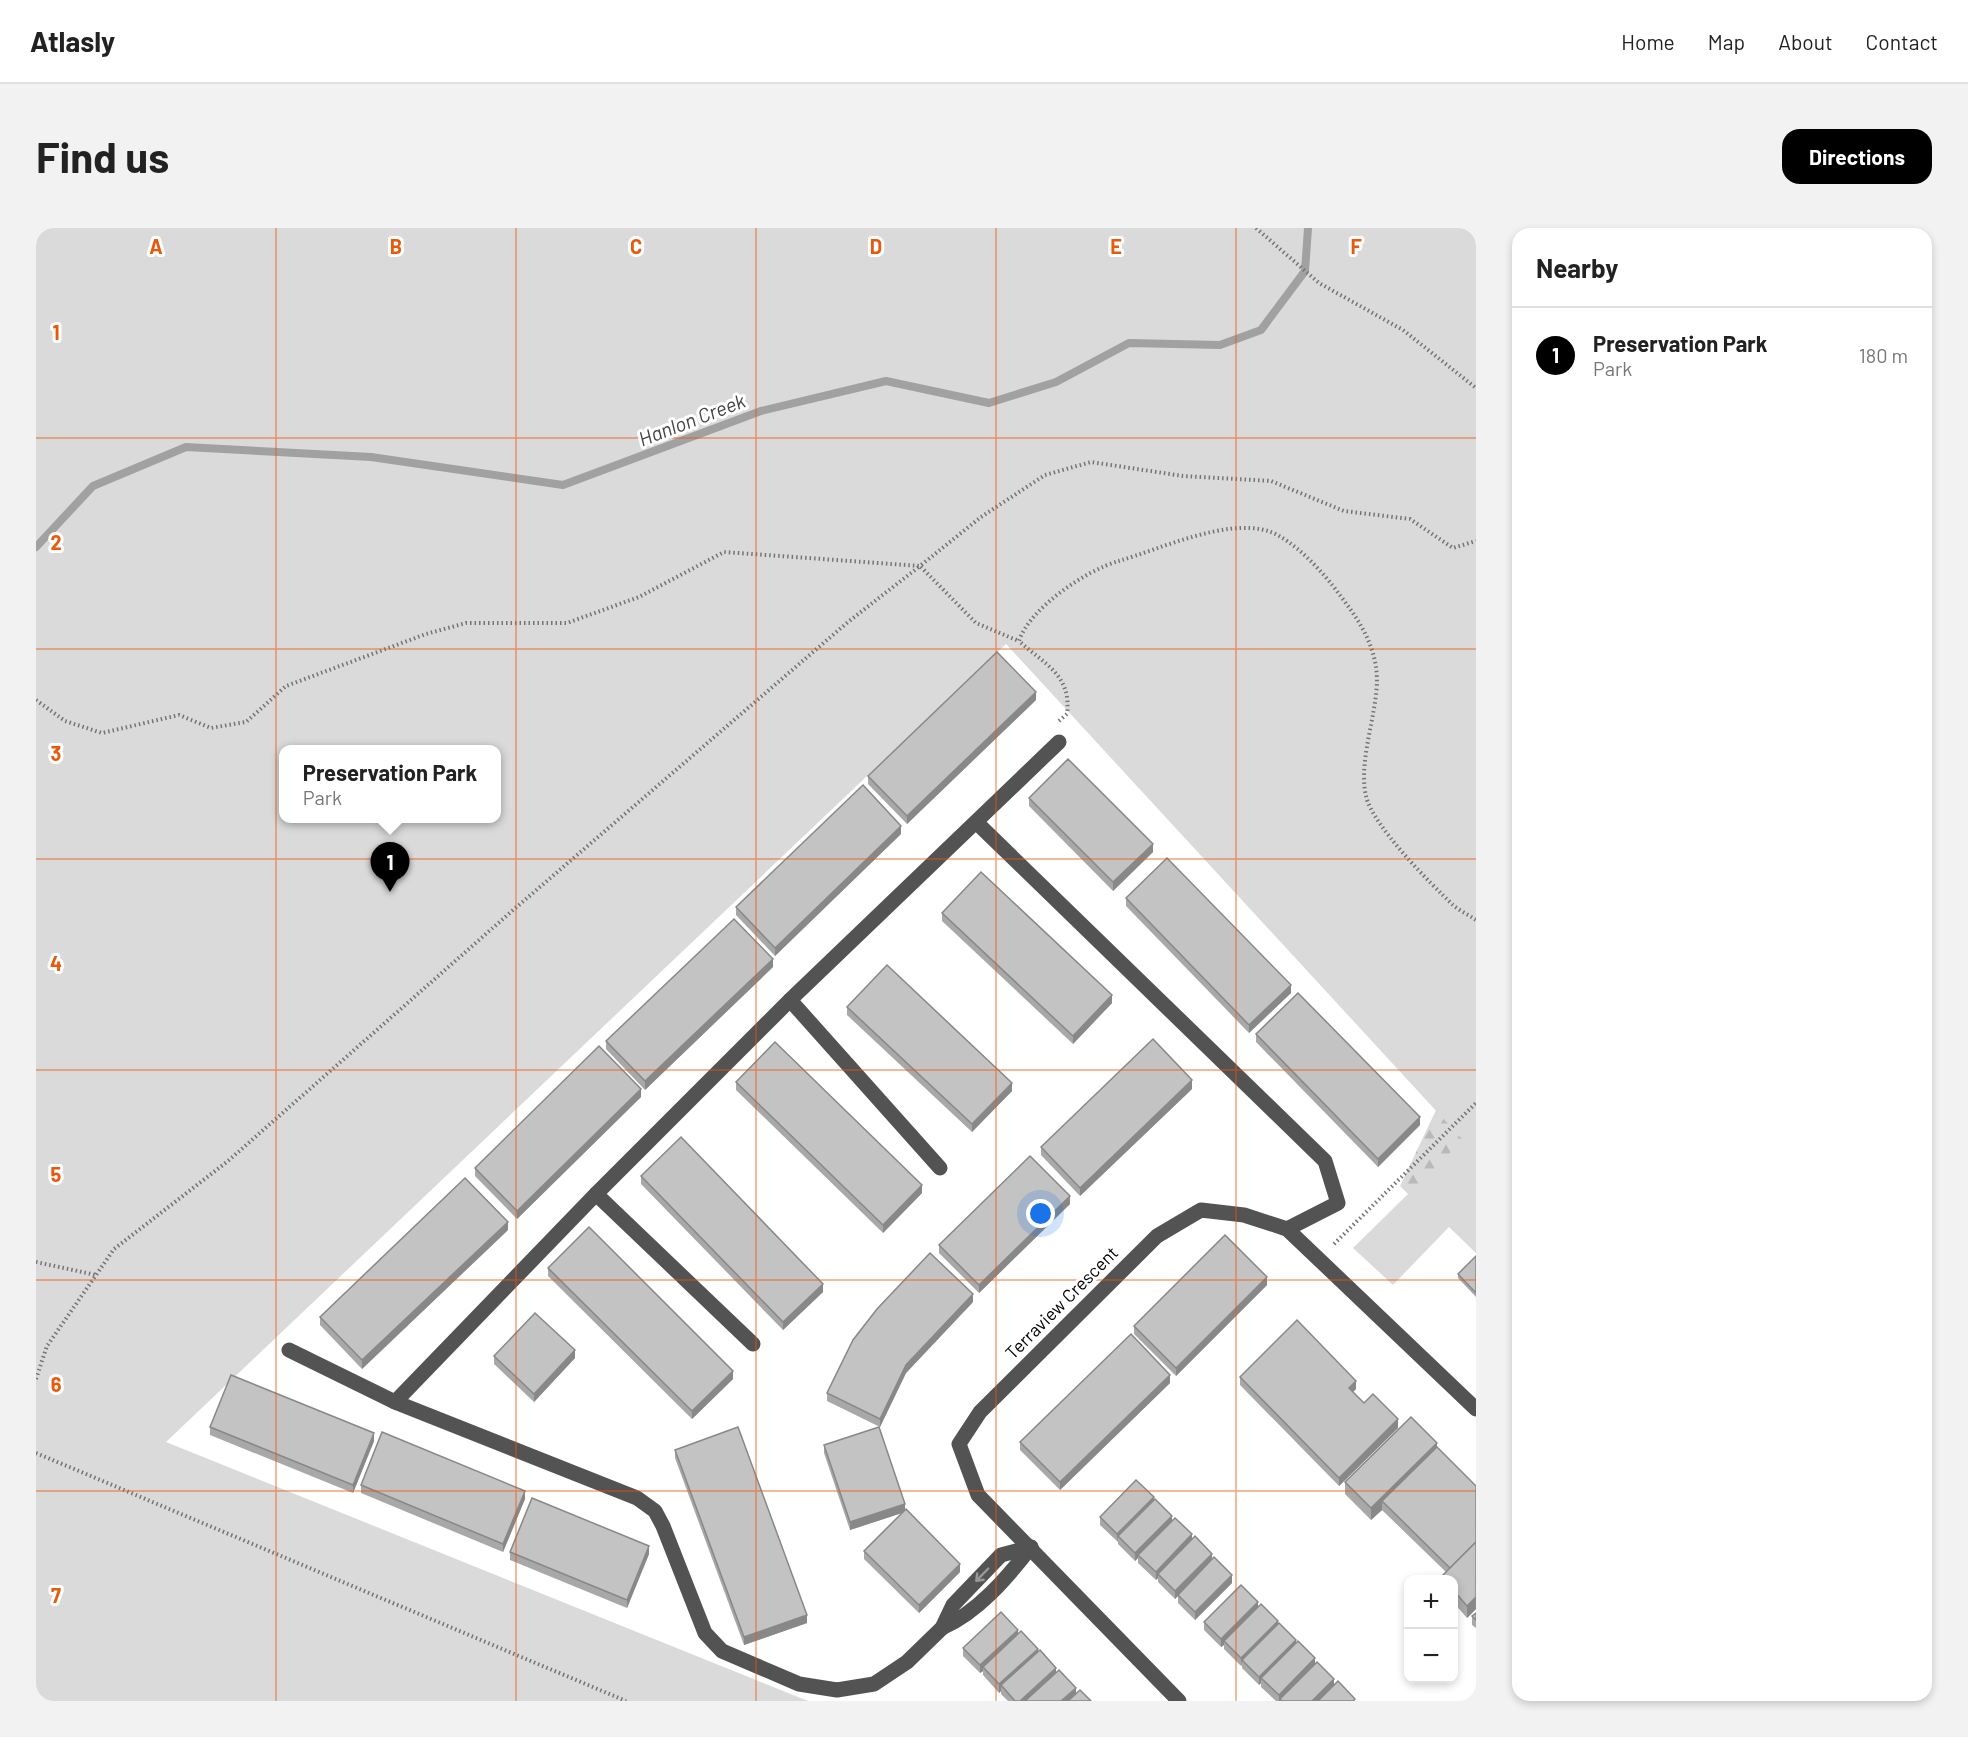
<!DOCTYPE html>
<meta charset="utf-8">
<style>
body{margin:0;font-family:Barlow,sans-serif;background:#f2f2f2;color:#222}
.controls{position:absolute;right:18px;bottom:18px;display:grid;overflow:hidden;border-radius:12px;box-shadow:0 3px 9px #0003}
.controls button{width:54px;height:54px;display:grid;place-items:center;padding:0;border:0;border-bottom:2px solid #e0e0e0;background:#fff;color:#222;font:30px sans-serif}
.you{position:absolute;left:1005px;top:986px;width:21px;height:21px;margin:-15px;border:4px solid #fff;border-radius:50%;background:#1a73e8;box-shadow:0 0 0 9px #1a73e833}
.badge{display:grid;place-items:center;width:39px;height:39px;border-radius:50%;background:#000;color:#fff;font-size:20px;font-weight:700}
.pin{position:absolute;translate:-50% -50px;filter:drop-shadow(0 2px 3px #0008)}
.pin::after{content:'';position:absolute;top:32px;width:21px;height:18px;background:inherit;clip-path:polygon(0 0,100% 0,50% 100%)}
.popup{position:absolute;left:243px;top:517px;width:222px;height:78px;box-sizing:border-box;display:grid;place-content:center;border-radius:12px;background:#fff;filter:drop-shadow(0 2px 4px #0005);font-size:20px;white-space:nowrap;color:#767676}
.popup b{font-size:22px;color:#222}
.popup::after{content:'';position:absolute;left:50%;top:100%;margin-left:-12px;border:12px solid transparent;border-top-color:#fff}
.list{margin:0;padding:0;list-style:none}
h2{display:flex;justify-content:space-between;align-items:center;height:78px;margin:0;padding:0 24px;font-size:26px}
h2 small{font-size:20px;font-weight:400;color:#767676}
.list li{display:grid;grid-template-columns:39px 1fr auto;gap:18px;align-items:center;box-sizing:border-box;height:96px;padding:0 24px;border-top:2px solid #e0e0e0}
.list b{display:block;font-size:22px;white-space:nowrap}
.list p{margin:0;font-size:20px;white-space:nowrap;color:#767676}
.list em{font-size:20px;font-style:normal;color:#767676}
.map{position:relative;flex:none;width:1440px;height:1473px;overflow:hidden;border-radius:18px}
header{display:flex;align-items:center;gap:36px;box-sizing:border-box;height:84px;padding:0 30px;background:#fff;border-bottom:2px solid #e0e0e0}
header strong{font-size:28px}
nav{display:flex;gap:33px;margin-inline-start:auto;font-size:21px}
.intro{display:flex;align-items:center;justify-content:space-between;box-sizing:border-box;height:144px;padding:0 36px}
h1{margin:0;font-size:42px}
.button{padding:15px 27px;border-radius:18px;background:#000;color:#fff;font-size:21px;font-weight:700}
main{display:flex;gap:36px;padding:0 36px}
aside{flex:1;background:#fff;border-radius:18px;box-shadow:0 3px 9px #0003}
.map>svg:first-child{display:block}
.forest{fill:url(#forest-firs)}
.green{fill:#dadada;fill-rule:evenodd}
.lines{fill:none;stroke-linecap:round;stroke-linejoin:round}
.stream{stroke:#a1a1a1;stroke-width:8}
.path{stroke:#757575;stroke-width:4;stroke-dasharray:1.5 3;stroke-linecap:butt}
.minor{stroke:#535353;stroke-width:15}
.wall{fill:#a8a8a8}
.shaded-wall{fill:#888}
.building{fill:#c3c3c3;stroke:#888;stroke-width:1.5}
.oneway{stroke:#989898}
.grid{fill:none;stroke:#e8590c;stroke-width:1.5;stroke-opacity:0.55}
.labels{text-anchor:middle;stroke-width:6;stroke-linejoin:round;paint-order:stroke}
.street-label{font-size:18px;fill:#000;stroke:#fff}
.water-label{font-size:20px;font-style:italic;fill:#424242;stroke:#fff}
.grid-label{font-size:20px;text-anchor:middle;font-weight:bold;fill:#e8590c;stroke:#fff;stroke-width:6;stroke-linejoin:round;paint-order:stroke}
</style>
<header>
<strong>Atlasly</strong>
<nav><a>Home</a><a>Map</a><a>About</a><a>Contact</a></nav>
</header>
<div class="intro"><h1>Find us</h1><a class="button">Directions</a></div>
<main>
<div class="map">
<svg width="1440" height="1473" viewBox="0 0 1440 1473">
<defs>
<pattern id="forest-firs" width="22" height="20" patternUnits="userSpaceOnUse" patternTransform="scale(1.5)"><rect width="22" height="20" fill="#dadada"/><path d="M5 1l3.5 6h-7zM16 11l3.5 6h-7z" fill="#b9b9b9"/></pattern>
</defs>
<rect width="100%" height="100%" fill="#fff"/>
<polygon class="forest" points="1440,837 1440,999 1404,998 1364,958 1401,880"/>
<path class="green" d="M0 0H1440V1025L1413 999 1357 1057 1317 1020 1427 912 970 416 130 1214 772 1473H0ZM248 522H460V590H248Z"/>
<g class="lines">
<polyline class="stream" points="0,319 57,258 150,219 335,229 527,257 725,183 850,153 953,175 1020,154 1093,115 1184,117 1225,102 1269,43 1272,0"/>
<g class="path">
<polyline points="1220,0 1283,55 1367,102 1440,160"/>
<polyline points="0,472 29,493 66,505 143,487 175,500 210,494 250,458 390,406 430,395 531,395 603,369 688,324 884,338 945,289 1009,247 1055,234 1147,248 1235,253 1308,283 1374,291 1417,320 1440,313"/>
<path d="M1023 493 1031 486C1036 447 1008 436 983 413 993 381 1050 342 1083 333 1124 321 1190 290 1232 303 1257 311 1288 345 1303 366 1323 392 1340 417 1341 451 1341 487 1322 533 1330 568 1336 597 1395 656 1417 677 1424 683 1433 687 1440 692"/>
<polyline points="1298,1016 1440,875"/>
<polyline points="0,1034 60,1047"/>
<polyline points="0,1151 11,1118 78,1021 192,933 476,683 812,394 884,338 940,395 983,413"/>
<polyline points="0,1225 590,1473"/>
<polyline points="0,1470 4,1473"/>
</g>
<g class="minor">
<polyline points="940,594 1289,933 1302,975 1251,1001"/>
<polyline points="754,772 904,940"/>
<polyline points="560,966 717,1116"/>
<polyline points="253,1122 359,1174 601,1270 619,1283 627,1298 669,1405 686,1423 763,1456 801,1462 838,1456 871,1434 906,1400 917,1377 965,1327 995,1319"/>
<polyline points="359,1174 560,966 754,772 1023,514"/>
<path d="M906 1400C942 1384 971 1350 995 1319"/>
<polyline points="1143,1473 942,1267 923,1216 944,1184 1121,1008 1165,982 1208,987 1251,1001 1440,1181"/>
</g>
</g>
<g class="wall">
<polygon points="1000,472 871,596 832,556 832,548"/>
<polygon points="993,570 1117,624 1077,663 993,578"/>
<polygon points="865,606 739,728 700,687 700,679"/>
<polygon points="1090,670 1255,765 1213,805 1090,678"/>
<polygon points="906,685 1076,775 1037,816 906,693"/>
<polygon points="737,739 609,862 570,821 570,813"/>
<polygon points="811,779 976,863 936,904 811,787"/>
<polygon points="1220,806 1384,897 1342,939 1220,814"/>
<polygon points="700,854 886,965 847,1005 700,862"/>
<polygon points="1156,861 1044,968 1005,927 1005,919"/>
<polygon points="605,869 481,991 439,948 439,940"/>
<polygon points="605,948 787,1064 747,1102 605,956"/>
<polygon points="1034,976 943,1065 903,1025 903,1017"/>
<polygon points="472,1002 326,1141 284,1097 284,1089"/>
<polygon points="1440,1028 1440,1069 1422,1050 1422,1046"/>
<polygon points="512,1040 697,1151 656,1191 512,1048"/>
<polygon points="1231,1057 1140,1148 1098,1106 1098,1098"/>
<polygon points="937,1074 870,1145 844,1199 791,1173 791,1165"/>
<polygon points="458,1128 539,1130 498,1174 458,1136"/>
<polygon points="1204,1149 1320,1161 1317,1164 1328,1175 1362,1200 1303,1258 1204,1157"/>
<polygon points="1134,1155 1024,1262 984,1222 984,1214"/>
<polygon points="174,1199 338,1213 317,1265 174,1207"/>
<polygon points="788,1217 869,1282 924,1344 883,1385 828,1331 828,1323 866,1285 814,1302 788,1225"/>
<polygon points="1401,1219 1440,1258 1440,1381 1431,1390 1418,1375 1418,1352 1404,1352 1404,1350 1410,1344 1346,1282 1335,1292 1309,1266 1309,1254"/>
<polygon points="639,1222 771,1395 708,1417 639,1230"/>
<polygon points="325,1257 489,1271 467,1324 325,1265"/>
<polygon points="1118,1271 1136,1293 1156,1311 1176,1332 1196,1355 1159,1392 1142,1375 1142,1368 1139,1371 1122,1354 1122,1350 1120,1352 1102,1335 1102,1330 1099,1333 1082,1316 1082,1314 1064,1297 1064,1289"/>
<polygon points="474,1324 613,1326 591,1380 474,1332"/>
<polygon points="1222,1378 1242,1395 1298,1457 1319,1473 1240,1473 1225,1459 1225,1455 1223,1457 1206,1440 1206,1437 1205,1438 1188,1421 1188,1417 1185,1419 1168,1402 1168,1394"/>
<polygon points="1440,1385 1440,1400 1436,1397 1436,1388"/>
<polygon points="982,1406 1002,1424 1040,1466 1055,1473 972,1473 965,1466 965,1463 963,1465 947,1447 947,1443 944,1445 927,1428 927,1420"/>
</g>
<g class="shaded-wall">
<polygon points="1000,464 1000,472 871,596 871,588"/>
<polygon points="865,598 865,606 739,728 739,720"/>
<polygon points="1117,616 1117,624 1077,663 1077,654"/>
<polygon points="737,731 737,739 609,862 609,853"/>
<polygon points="1255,757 1255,765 1213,805 1213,797"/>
<polygon points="1076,767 1076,775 1037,816 1037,808"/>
<polygon points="1156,852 1156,861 1044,968 1044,960"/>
<polygon points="976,855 976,863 936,904 936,896"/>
<polygon points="605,861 605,869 481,991 481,983"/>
<polygon points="1384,889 1384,897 1342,939 1342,931"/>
<polygon points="886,957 886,965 847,1005 847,997"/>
<polygon points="1034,968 1034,976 943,1065 943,1057"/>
<polygon points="472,994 472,1002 326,1141 326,1132"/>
<polygon points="1231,1049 1231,1057 1140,1148 1140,1140"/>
<polygon points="787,1056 787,1064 747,1102 747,1094"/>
<polygon points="937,1066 937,1074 870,1145 844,1199 844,1191 870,1137"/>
<polygon points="539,1122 539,1130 498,1174 498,1166"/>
<polygon points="697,1143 697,1151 656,1191 656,1183"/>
<polygon points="1134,1147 1134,1155 1024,1262 1024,1254"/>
<polygon points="1320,1153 1320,1161 1313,1168 1313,1160"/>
<polygon points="1362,1191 1362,1200 1303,1258 1303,1250"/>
<polygon points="338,1205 338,1213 317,1265 317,1257"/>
<polygon points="1401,1215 1401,1227 1346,1273 1346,1282 1335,1292 1335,1280"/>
<polygon points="489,1263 489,1271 467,1324 467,1316"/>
<polygon points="1118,1269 1118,1277 1082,1308 1081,1314 1081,1306"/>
<polygon points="869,1276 869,1284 814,1302 814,1294"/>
<polygon points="1136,1288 1136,1296 1102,1327 1102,1330 1099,1333 1099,1325"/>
<polygon points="1156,1306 1156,1314 1122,1346 1122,1350 1120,1352 1120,1344"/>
<polygon points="613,1318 613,1326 591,1380 591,1372"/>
<polygon points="1176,1326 1176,1334 1139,1371 1139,1363"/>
<polygon points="924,1336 924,1344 883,1385 883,1377"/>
<polygon points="1196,1347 1196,1355 1159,1392 1159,1384"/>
<polygon points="1440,1369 1440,1381 1431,1390 1431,1378"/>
<polygon points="1222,1374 1222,1382 1188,1413 1188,1417 1185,1419 1185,1411"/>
<polygon points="771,1387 771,1395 708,1417 708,1409"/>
<polygon points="1242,1393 1242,1401 1206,1432 1205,1438 1205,1430"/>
<polygon points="982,1402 982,1410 947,1439 947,1443 944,1445 944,1437"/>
<polygon points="1260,1412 1260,1420 1225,1450 1225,1455 1223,1457 1223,1449"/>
<polygon points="1002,1421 1002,1429 965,1457 965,1463 963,1465 963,1456"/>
<polygon points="1279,1430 1279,1438 1244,1471 1244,1473 1243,1473 1243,1467"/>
<polygon points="1020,1440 1020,1448 993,1473 984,1473"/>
<polygon points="1298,1451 1298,1459 1284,1473 1276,1473"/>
<polygon points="1040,1460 1040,1468 1034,1473 1025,1473"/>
</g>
<g class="building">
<polygon points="961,424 1000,464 871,588 832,548"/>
<polygon points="1032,531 1117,616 1077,654 993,570"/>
<polygon points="827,557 865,598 739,720 700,679"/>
<polygon points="1131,630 1255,757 1213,797 1090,670"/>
<polygon points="945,644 1076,767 1037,808 906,685"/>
<polygon points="698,691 737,731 609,853 570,813"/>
<polygon points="851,737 976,855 936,896 811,779"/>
<polygon points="1262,765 1384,889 1342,931 1220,806"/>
<polygon points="1117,811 1156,852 1044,960 1005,919"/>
<polygon points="739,814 886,957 847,997 700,854"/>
<polygon points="563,818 605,861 481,983 439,940"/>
<polygon points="645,909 787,1056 747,1094 605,948"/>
<polygon points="994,928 1034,968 943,1057 903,1017"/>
<polygon points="429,950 472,994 326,1132 284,1089"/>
<polygon points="553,999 697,1143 656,1183 512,1040"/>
<polygon points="1189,1007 1231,1049 1140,1140 1098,1098"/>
<polygon points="894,1025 937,1066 870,1137 844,1191 791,1165 817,1112 841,1081"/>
<polygon points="1440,1028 1440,1065 1422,1046"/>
<polygon points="499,1085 539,1122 498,1166 458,1128"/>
<polygon points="1261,1092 1320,1153 1313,1160 1328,1175 1337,1166 1362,1191 1303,1250 1204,1149"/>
<polygon points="1095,1106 1134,1147 1024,1254 984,1214"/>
<polygon points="195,1147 338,1205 317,1257 174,1199"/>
<polygon points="1375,1189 1401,1215 1335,1280 1309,1254"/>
<polygon points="702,1199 771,1387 708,1409 639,1222"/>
<polygon points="843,1199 869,1276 814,1294 788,1217"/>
<polygon points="346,1204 489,1263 467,1316 325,1257"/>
<polygon points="1401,1219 1440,1258 1440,1314 1414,1340 1346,1273"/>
<polygon points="1100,1252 1118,1269 1081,1306 1064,1289"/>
<polygon points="496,1270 613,1318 591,1372 474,1324"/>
<polygon points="1119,1271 1136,1288 1099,1325 1082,1308"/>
<polygon points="870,1281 924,1336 883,1377 828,1323"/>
<polygon points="1139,1290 1156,1306 1120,1344 1102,1327"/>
<polygon points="1159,1308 1176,1326 1139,1363 1122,1346"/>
<polygon points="1440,1314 1440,1369 1431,1378 1418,1363 1418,1352 1406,1352 1404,1350"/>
<polygon points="1178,1329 1196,1347 1159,1384 1142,1367"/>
<polygon points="1205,1357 1222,1374 1185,1411 1168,1394"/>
<polygon points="1225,1376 1242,1393 1205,1430 1188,1413"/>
<polygon points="965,1384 982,1402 944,1437 927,1420"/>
<polygon points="1440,1385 1440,1392 1436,1388"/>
<polygon points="1243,1395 1260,1412 1223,1449 1206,1432"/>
<polygon points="985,1403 1002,1421 963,1456 947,1439"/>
<polygon points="1262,1413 1279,1430 1243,1467 1225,1450"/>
<polygon points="1004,1422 1020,1440 984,1473 979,1473 965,1457"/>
<polygon points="1281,1434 1298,1451 1276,1473 1246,1473 1244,1471"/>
<polygon points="1023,1442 1040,1460 1025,1473 989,1473"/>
<polygon points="1302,1453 1319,1471 1317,1473 1282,1473"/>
<polygon points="1044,1462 1055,1473 1032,1473"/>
</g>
<defs><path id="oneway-shaft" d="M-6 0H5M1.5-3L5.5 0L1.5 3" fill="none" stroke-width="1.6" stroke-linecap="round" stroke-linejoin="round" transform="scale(1.5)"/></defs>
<use class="oneway" href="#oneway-shaft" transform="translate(946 1347) rotate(134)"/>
<path class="grid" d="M240 0V1473M480 0V1473M720 0V1473M960 0V1473M1200 0V1473M0 210H1440M0 421H1440M0 631H1440M0 842H1440M0 1052H1440M0 1263H1440"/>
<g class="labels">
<g class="street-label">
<text transform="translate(1026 1075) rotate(-45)" y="6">Terraview Crescent</text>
</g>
<g class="water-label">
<text transform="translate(656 192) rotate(-21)" y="7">Hanlon Creek</text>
</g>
</g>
<g class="grid-label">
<text x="120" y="26">A</text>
<text x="360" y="26">B</text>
<text x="600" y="26">C</text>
<text x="840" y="26">D</text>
<text x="1080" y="26">E</text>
<text x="1320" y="26">F</text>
<text x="20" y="112">1</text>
<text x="20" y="322">2</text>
<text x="20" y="533">3</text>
<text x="20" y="743">4</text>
<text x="20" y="954">5</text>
<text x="20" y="1164">6</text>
<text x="20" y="1375">7</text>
</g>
</svg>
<div class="controls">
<button>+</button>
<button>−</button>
</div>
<div class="you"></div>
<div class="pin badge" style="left:354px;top:664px">1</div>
<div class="popup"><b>Preservation Park</b>Park</div>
</div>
<aside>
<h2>Nearby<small></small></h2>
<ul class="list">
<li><span class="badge">1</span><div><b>Preservation Park</b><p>Park</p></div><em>180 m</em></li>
</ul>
</aside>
</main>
